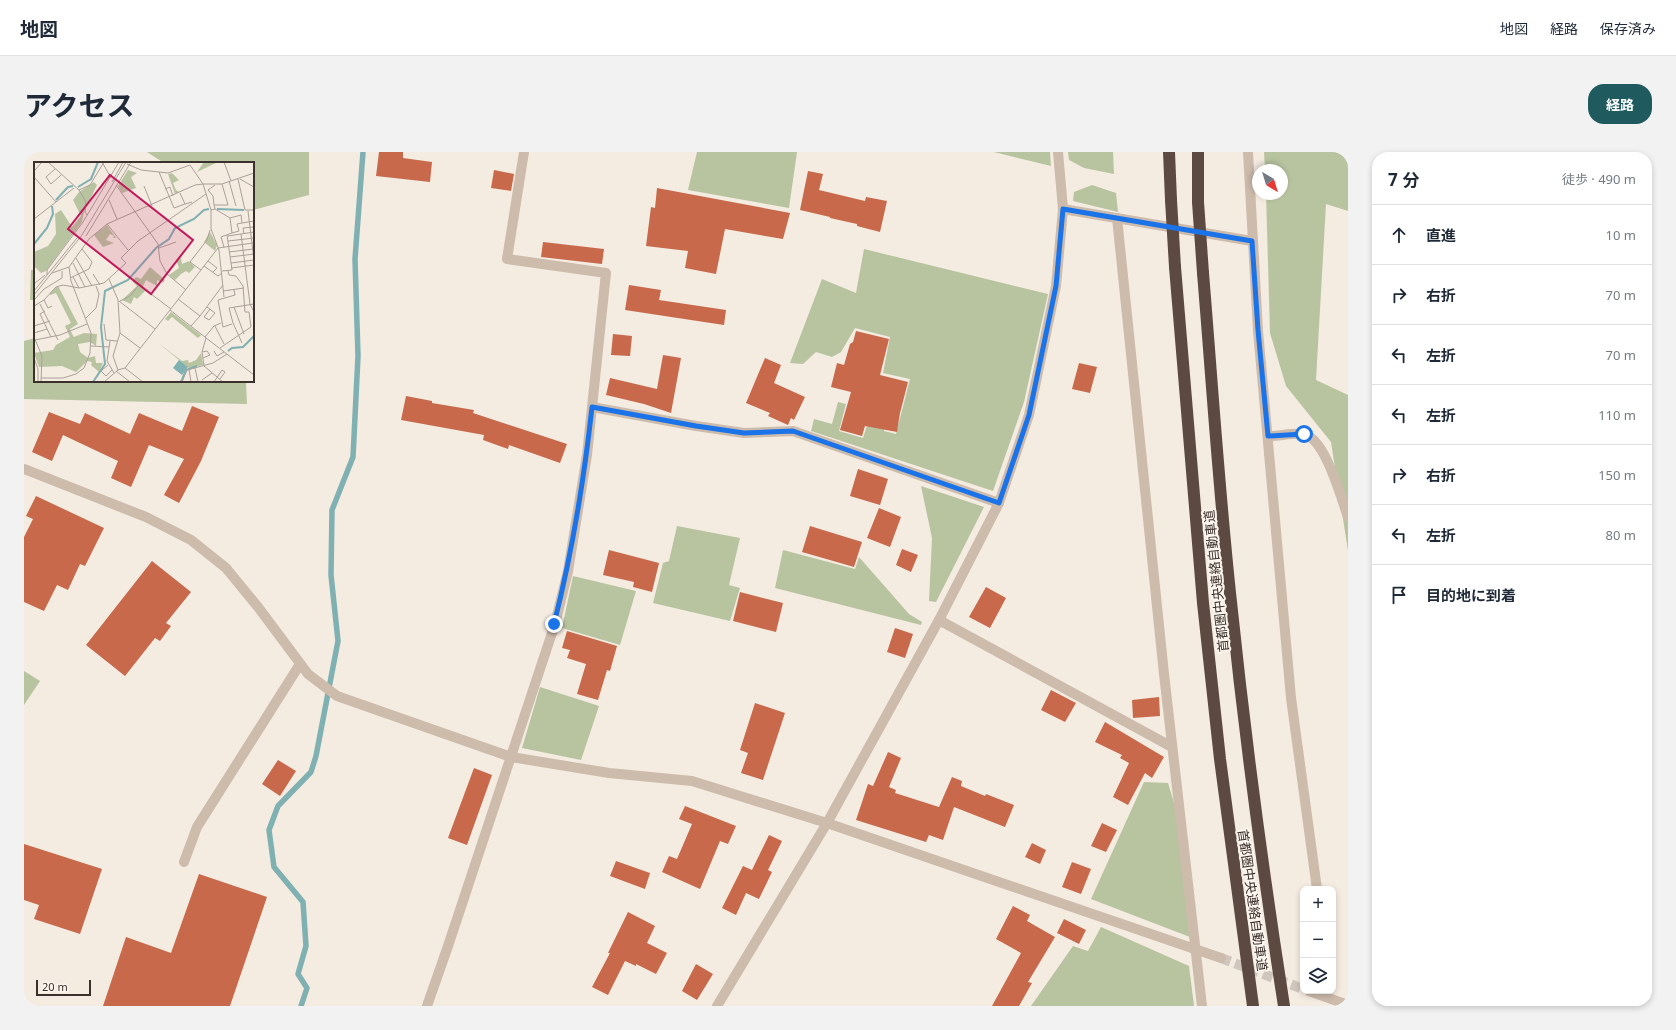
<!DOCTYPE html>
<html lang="ja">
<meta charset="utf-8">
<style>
body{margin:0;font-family:"Noto Sans","Noto Sans JP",sans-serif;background:#f2f2f3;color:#1f2937}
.controls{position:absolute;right:12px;bottom:12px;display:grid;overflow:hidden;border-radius:8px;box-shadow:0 2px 6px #0003}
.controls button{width:36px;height:36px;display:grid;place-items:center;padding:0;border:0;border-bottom:1px solid #e0e1e3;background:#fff;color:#1f2937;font:20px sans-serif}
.compass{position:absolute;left:1228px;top:12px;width:36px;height:36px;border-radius:50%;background:#fff;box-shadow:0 2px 6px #0003;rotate:142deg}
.scale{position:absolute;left:12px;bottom:10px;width:55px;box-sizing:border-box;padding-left:4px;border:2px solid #3b302b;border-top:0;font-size:11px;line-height:14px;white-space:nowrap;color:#3b302b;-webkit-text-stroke:3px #fbf5ee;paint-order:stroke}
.stop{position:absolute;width:12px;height:12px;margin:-9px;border:3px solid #1a73e8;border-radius:50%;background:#fff}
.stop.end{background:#1a73e8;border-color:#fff;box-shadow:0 1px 4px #0008}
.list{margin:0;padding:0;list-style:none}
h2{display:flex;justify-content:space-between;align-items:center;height:52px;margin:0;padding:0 16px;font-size:17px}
h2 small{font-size:13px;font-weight:400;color:#747a83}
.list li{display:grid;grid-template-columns:26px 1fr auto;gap:12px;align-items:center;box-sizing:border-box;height:60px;padding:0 16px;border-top:1px solid #e0e1e3}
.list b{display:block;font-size:15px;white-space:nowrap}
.list em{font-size:13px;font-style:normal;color:#747a83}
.icon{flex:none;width:22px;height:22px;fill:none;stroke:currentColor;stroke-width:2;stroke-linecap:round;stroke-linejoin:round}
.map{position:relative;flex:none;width:1324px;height:854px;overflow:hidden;border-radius:16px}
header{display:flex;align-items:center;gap:24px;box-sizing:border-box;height:56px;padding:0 20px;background:#fff;border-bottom:1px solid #e0e1e3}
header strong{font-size:19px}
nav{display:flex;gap:22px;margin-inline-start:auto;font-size:14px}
.intro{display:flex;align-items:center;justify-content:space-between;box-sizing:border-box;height:96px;padding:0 24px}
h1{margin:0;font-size:28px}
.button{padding:10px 18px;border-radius:16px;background:#1f5a5e;color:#fff;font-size:14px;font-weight:700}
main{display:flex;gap:24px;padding:0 24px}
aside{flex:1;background:#fff;border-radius:16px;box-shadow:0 2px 6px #0003}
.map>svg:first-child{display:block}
.green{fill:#b8c4a0}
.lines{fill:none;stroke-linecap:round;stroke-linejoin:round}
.stream{stroke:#7fb0b2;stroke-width:5.5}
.building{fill:#c8694b}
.tertiary-tunnel{stroke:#cfc6bd;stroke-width:10;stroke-dasharray:10 5;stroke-linecap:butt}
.minor{stroke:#cdbbac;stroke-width:10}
.tertiary{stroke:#cdbbac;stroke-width:10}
.motorway{stroke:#5c4a42;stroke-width:12}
.motorway-bridge{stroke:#5c4a42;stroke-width:12}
.route{stroke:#1a73e8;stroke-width:5}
.labels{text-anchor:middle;stroke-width:4;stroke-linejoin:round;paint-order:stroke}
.street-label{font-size:13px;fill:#3b302b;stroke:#fbf5ee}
.inset-river{fill:none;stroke:#7fb0b2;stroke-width:2}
.inset-road{fill:none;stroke:#aaa098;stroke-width:1}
.view{fill:#c2185b;fill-opacity:0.15;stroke:#c2185b;stroke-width:2}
.inset-edge{fill:none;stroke:#3b302b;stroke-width:2}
</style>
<header>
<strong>地図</strong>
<nav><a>地図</a><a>経路</a><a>保存済み</a></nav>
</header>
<div class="intro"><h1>アクセス</h1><a class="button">経路</a></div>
<main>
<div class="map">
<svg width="1324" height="854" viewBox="0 0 1324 854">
<rect width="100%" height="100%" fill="#f4ebe1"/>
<g class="green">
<polygon points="123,0 285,0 285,43 229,58 229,11 140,11"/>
<polygon points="673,0 773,0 765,56 664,38"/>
<polygon points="970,0 1026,0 1027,14"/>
<polygon points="1044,0 1089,0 1090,22 1060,16 1045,8"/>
<polygon points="1240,0 1324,0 1324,59 1302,52 1292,228 1324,243 1324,399 1307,290 1262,234 1246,181 1242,42 1258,42 1258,18 1241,18"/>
<polygon points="1068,33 1092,41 1094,60 1049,49 1050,40"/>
<polygon points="840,97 1024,142 1000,250 969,339 787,279 790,267 808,272 814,250 822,252 815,279 839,286 845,267 860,271 860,279 872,282 886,227 859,221 866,185 831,176 817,200 808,205 792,200 779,212 766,211 798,127 832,141"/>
<polygon points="7,118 11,118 11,148 6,148"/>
<polygon points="11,186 11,229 222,229 223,252 0,247 0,189"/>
<polygon points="897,334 960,355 912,450 905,449 908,386"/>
<polygon points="653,374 716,386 705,433 716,436 706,469 629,451 639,411 645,409"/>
<polygon points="759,398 831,417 835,405 885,462 898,470 897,473 751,436"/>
<polygon points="549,424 612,439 596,493 538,476"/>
<polygon points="0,519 16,529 0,553"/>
<polygon points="516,535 575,554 557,608 498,596"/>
<polygon points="1120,630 1144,631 1151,654 1166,785 1067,747"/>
<polygon points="1077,775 1165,814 1170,854 1007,854 1049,794 1064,799"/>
</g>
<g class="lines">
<polyline class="stream" points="277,854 283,836 274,822 282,794 279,750 250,715 245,678 254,654 287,620 292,604 314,489 307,423 308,358 329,305 334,204 331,107 339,0"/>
</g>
<g class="building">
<polygon points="355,0 379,0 379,6 408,10 406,30 352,24"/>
<polygon points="470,18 490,22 487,39 467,36"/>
<polygon points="784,19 799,22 795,38 841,49 842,45 863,49 856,80 833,74 833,72 806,66 806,65 776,58"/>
<polygon points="633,36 766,61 759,87 701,77 692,122 661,116 664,99 622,94 627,55 631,56"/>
<polygon points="519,90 580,97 578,112 517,105"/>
<polygon points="605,133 637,138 635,148 702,158 700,173 601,158"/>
<polygon points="832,179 865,187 856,223 884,230 876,261 873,280 841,274 838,284 816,278 827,240 807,235 813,211 820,213 826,192 829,190"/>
<polygon points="589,182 608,184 606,204 587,203"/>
<polygon points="639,203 657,206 647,261 620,252 582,243 586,226 633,237"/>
<polygon points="741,206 757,213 750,231 781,245 770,268 767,266 764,273 744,264 746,261 722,251"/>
<polygon points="1055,211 1073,215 1066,241 1048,237"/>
<polygon points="382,244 408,249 408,251 450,258 449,261 543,292 536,311 485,293 484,297 459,288 460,283 377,268"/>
<polygon points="168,254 195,265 177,309 155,351 140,343 160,307 125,293 107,335 87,326 94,309 39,283 28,309 8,300 25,260 56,272 61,261 106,282 115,261 158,279"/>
<polygon points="834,317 864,327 856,353 826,344"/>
<polygon points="12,344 80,376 61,414 56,412 44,438 33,433 20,459 0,450 0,385 9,367 2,364"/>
<polygon points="855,356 877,365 866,395 843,386"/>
<polygon points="786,374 838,390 830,415 778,400"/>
<polygon points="878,397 894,403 887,420 872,413"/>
<polygon points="585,398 635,411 628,440 609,435 610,430 579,423"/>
<polygon points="128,409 167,440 142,471 147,474 136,489 131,486 101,524 62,493"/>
<polygon points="962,435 982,446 966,476 945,465"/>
<polygon points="716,440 759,451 752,480 709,469"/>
<polygon points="871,476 889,482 881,506 863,500"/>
<polygon points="543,479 593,494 586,519 583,518 574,548 553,542 562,512 543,506 546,498 538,496"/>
<polygon points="1027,538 1052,551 1041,570 1017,558"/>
<polygon points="1135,545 1136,564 1109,566 1108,548"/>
<polygon points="731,551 761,561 739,628 717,621 724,601 716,598"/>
<polygon points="1081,570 1140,605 1128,626 1121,621 1104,653 1089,645 1105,611 1096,606 1098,603 1071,590"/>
<polygon points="864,600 877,606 865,635 872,638 871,641 915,655 928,625 938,629 937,634 961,644 962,642 990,653 981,675 930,655 919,688 905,683 902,690 832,668 844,632 849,634"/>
<polygon points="254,608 272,619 256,644 238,632"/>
<polygon points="450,616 468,623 443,693 424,686"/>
<polygon points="661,654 712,674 704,692 696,689 676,737 638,720 645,704 653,707 668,672 655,667"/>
<polygon points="1078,671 1093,678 1082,700 1067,694"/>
<polygon points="745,683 758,689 744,718 748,720 735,747 722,741 712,763 698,756 719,714 728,718"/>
<polygon points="1008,691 1022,698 1016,712 1001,705"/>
<polygon points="0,692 78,717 56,782 10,767 15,753 0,748"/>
<polygon points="592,709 626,721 621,737 586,724"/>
<polygon points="1048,710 1067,717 1057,742 1038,735"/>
<polygon points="175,722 243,745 206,854 79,854 102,785 147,801"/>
<polygon points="989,754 1006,763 1003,769 1031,785 1004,830 1008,831 995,854 968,854 997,801 972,787"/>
<polygon points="604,760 631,774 623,791 643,801 632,822 612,812 612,814 601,809 584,843 568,835 586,801 584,801"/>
<polygon points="1040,767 1062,778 1055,792 1033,781"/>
<polygon points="672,812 689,822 673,848 658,839"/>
</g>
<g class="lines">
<polyline class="tertiary-tunnel" points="1197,806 1279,837"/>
<g class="minor">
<polyline points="1093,66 1140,522 1178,854"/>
<polyline points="568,255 672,274 720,281 769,279 975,351"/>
<path d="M1244 284C1255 284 1268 281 1279 282 1301 285 1317 346 1324 365"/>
<polyline points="915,468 1148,595"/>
<polyline points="160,710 173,675 276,512"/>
<polyline points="403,854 424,794 531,472 544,419 563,303 582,121 483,107 500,0"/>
</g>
<g class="tertiary">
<polyline points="1224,0 1234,179 1267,546 1293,737"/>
<polyline points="1039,57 1228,89"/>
<polyline points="0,317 122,365 167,388 202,416 234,455 284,522 313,544 487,605 585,621 668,629 803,671 1197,806"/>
<polyline points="1285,839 1324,853"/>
<polyline points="693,854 803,671 915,468 975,351 1005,263 1032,134 1039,57 1034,0"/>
</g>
<g class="motorway">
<polyline points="1145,0 1147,48"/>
<polyline points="1174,0 1174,50"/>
<polyline points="1151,115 1179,451 1196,607 1229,854"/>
<path d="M1179 121C1188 230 1195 340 1207 450 1221 585 1239 720 1260 854"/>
</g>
<g class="motorway-bridge">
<polyline points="1147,48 1151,115"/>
<polyline points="1174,50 1179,121"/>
</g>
</g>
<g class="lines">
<path class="route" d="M530 472C548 401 560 328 568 255L672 274 720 281 769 279 975 351 1005 263 1032 134 1039 57 1228 89 1234 178 1244 284 1280 282"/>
</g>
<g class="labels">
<g class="street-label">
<text transform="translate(1192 429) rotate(-96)" y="5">首都圏中央連絡自動車道</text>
<text transform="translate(1229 748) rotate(82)" y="5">首都圏中央連絡自動車道</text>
</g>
</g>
<g transform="translate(10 10)">
<rect width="220" height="220" fill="#f4ebe1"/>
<path d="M170 0H184L163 10ZM94 8 103 11 97 15 102 26 88 31 84 24ZM138 11 145 18 139 21 142 28 145 30 141 32 134 12ZM60 20 63 23 50 50 48 60 12 109 7 111 0 104V90L14 84 22 72 21 52 27 48 38 65 47 54 39 38 45 30ZM73 63 82 76H79L80 74 76 72 72 78 80 81 69 85 60 73ZM176 70 183 83 181 89 170 80ZM147 96 148 102 155 99 161 105 155 111 152 109 147 112 141 118 135 113 145 106 142 98ZM116 105 131 118 129 121 123 118V124L112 118 109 124 111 129 103 137 100 135 97 142 88 138 103 124 98 119 102 115 107 117ZM24 124 44 162 36 167 38 172 40 175 50 171 63 172 62 184 56 180 44 182 46 190 54 196 61 194 62 201H69L65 210 57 203 58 200 53 199 42 210 28 204 5 205 0 191 19 188 22 183 36 175 31 164 37 161 22 131 16 133V131ZM137 150 167 173 164 176 138 155 134 159 131 157ZM123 180 148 199 154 198 155 201 162 198 167 191 169 203 155 206Z" fill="#b8c4a0"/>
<path d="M145 198 154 205 148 213 139 206Z" fill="#7fb0b2"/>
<path class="inset-river" d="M44 25 57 17 64 0M22 38 34 25 39 24M183 47 210 48M0 82 13 66 19 52 18 44M194 189 198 186 209 185 220 174M59 220 71 202 67 165 71 129 94 118 122 86 135 77 141 66 160 57 170 48 175 47M147 220 152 208 163 204"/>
<path class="inset-road" d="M14 0 45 28 56 23 70 0M68 0 77 16M190 0 197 19M21 7 12 15 17 22 27 13M0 9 8 0M125 10 140 46 151 42M0 15 22 40M204 17 211 48H220M206 17 220 25M195 19 202 44M78 20 89 0M82 23 124 82 126 99 133 112 152 128M110 24 118 44M131 27 136 25 139 34M45 28 52 40 51 50 53 53M146 31 151 42 158 40M75 38 83 57M180 43 179 34 174 28 181 23M181 47 180 43H194L188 22M177 48 181 47 196 56 207 53 208 61 220 59M214 49 220 98M0 57 40 26M73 62 94 88M198 71 205 69 203 62 208 61M207 72 216 142 220 150M210 72 209 66 220 65M52 74 97 0M194 74 220 70M194 79 220 76M190 85 187 75 198 71 196 56M125 86 142 80M195 90 219 87M196 95 220 92M42 96 58 124M174 99 183 106 179 110M39 101 51 125M197 101 220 98M170 104 184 114 188 111M197 106 220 103M167 108 156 100 173 78 176 68M188 109 198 108 193 73M18 111 35 105 55 77 73 62 161 23 169 22 156 3 134 11 107 8 93 2M59 112 66 123M13 113V108L49 60 85 0M39 115 45 126M36 116 55 107 58 100 48 87M75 117 84 138 86 171 79 194 84 208M0 122 11 113M0 129 43 76M189 129 210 126M0 133 48 73 92 0M190 135 185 88 177 67V48L169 22H188L220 11M144 137 166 154 157 164M0 138 10 127 28 116V109M10 138 14 146 18 144M85 139 121 167M86 139 96 134 105 123 137 147M6 142 24 178M0 144 10 138 22 125 29 123 45 126 70 121 92 101 87 96 104 79 172 32M173 145 176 147 177 148 181 151 175 158 170 155 176 147M200 145 210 172M136 148 220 213M11 149 6 152 17 175M166 154 189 123M52 156 62 146 65 132 62 124M70 162 72 178 83 179M198 162 189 165 184 138 201 133 200 128M0 164 16 159M181 164 190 182M0 171 13 167M86 171 106 186M0 175 8 194 7 220M171 175 180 164 187 161M172 176 168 190 170 204 189 220M1 178 26 173 53 162M76 179 73 199 80 211M208 181 199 161 195 146 220 142M57 184 75 185M186 186 217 165 215 150H211L209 124 202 114 195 113 194 109M180 189 183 194 190 190M168 190 173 189 176 193 169 196M0 196 4 207V220M74 203 67 209 72 214 78 208M91 206 109 220M161 206 164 220M155 207 157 220M82 209 96 220M7 216H29L42 212 50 206 56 191 57 171 37 119 35 105M168 218 178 211M70 220 84 208 91 206 184 86 219 81M148 220 153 208 179 201 193 192M180 220 188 208 191 210 186 217"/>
<path class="view" d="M76 13 159 78 117 132 34 67Z"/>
<rect width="220" height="220" class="inset-edge"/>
</g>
</svg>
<div class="controls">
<button>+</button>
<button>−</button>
<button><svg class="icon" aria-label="layers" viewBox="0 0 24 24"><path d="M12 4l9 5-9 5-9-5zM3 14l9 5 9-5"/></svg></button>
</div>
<svg class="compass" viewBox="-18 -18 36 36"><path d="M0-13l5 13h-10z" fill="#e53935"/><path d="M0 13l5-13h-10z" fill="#747a83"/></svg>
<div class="scale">20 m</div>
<div class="stop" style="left:1280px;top:282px"></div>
<div class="stop end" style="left:530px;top:472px"></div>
</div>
<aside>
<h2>7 分<small>徒歩 · 490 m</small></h2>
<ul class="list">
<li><svg class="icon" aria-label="ahead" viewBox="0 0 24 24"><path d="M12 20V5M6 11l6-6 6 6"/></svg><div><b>直進</b></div><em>10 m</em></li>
<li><svg class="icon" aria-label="right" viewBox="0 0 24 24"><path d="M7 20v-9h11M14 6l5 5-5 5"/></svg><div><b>右折</b></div><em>70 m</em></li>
<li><svg class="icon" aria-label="left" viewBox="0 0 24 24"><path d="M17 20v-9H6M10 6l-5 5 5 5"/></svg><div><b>左折</b></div><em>70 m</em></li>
<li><svg class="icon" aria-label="left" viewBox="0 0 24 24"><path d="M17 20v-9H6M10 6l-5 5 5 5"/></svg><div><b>左折</b></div><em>110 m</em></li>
<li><svg class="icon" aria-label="right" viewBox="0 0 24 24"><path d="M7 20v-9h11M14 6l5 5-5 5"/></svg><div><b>右折</b></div><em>150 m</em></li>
<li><svg class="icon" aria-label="left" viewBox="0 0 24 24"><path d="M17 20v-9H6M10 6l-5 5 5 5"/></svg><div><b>左折</b></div><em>80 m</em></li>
<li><svg class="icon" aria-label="arrive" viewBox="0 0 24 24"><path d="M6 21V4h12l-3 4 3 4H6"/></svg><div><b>目的地に到着</b></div></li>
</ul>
</aside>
</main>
